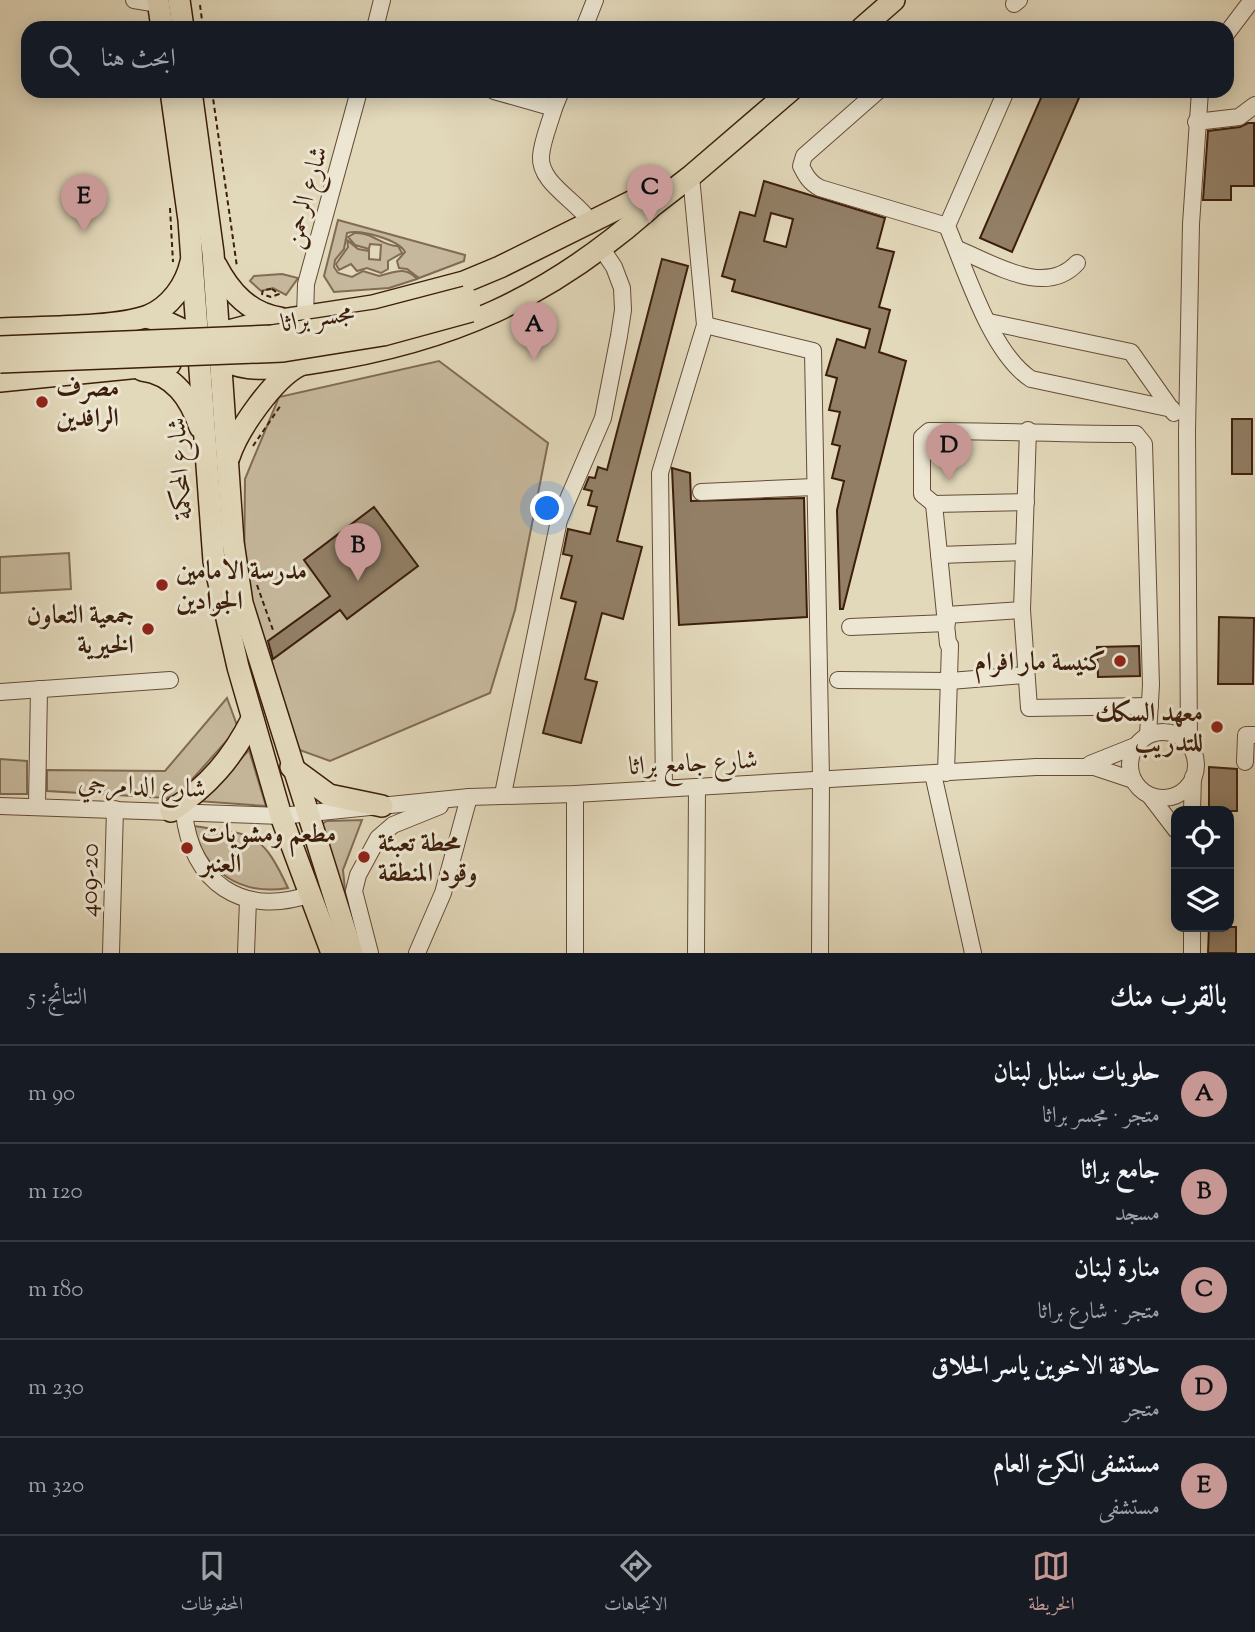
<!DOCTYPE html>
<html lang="ar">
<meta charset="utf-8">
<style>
body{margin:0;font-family:"Sorts Mill Goudy",Amiri,serif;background:#242831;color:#f1f3f6;direction:rtl}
.controls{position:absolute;right:21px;bottom:21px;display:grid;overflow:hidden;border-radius:14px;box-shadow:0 4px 18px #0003}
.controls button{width:63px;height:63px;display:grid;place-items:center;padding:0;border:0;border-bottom:2px solid #363941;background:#171b24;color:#f1f3f6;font:35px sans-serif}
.you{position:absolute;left:548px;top:509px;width:24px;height:24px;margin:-18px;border:5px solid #fff;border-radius:50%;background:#1a73e8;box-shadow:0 0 0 10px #1a73e833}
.badge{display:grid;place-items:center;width:46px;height:46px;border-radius:50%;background:#c59692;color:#111;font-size:23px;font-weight:700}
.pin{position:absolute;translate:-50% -58px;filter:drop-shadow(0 2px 4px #0008)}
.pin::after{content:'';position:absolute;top:37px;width:24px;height:21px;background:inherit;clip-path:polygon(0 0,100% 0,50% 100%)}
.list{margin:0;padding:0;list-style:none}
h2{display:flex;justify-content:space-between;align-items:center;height:91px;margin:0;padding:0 28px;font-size:30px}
h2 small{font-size:23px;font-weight:400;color:#9ea1a6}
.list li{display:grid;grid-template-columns:46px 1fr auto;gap:21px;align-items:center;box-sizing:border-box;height:98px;padding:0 28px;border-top:2px solid #363941}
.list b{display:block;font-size:26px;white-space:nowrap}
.list p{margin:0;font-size:23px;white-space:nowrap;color:#9ea1a6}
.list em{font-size:23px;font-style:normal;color:#9ea1a6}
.icon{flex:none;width:38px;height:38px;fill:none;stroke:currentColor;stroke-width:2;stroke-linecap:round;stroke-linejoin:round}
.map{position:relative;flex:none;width:1255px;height:953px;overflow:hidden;direction:ltr}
.search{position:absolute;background:#171b24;box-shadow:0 4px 18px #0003;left:21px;right:21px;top:21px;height:77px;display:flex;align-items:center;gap:18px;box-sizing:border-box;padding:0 24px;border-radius:21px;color:#9ea1a6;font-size:26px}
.sheet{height:581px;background:#171b24}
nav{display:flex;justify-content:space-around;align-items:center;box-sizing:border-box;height:98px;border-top:2px solid #363941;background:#171b24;font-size:19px;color:#9ea1a6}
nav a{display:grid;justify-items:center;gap:4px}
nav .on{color:#c59692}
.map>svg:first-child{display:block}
.green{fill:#c6b89c;stroke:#816b54;stroke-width:2}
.building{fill:#927f66;stroke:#3c1e0b;stroke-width:2;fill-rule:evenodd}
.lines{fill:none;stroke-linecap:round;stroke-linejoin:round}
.minor-casing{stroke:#664c37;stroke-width:18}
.major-casing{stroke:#3c1e0b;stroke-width:24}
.path{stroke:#3c1e0b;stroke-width:2;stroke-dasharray:5 3.5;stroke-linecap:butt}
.minor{stroke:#ece6d2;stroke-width:16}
.major{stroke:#e2d8ba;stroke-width:21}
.major-bridge-casing{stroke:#3c1e0b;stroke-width:24;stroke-linecap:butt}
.major-bridge{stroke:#e2d8ba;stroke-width:21}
.poi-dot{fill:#8f2418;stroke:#ece6d2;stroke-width:2.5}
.labels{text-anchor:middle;stroke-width:6;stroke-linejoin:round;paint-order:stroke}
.street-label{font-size:26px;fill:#3c1e0b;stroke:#ece6d2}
.poi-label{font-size:26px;font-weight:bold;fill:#3c1e0b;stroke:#ece6d2;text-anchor:start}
</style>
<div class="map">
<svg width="1255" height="953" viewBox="0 0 1255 953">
<rect width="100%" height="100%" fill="#e2d8ba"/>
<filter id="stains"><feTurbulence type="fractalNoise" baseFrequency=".00286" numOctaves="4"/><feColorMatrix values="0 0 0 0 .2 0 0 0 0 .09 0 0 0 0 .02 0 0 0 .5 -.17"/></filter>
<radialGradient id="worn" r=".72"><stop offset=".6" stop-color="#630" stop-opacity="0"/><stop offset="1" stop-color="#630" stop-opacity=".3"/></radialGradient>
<g class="green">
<path d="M338 220 465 255 464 261 419 278 407 269 399 268 397 261 405 252C399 240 361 229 347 233L344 249 335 260 334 267 338 273 352 277 363 271 379 276C393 273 405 265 417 279L389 288 334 292 324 276Z"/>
<path d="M355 233C372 232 382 246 398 246L402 253 388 261V269L381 273 367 268 357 271 351 264 339 270 336 264 348 247 347 240 358 249 369 251V259L380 260 381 245 370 244 369 249 355 245 348 237Z"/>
<polygon points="282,274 298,278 286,295 273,288 261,291 250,281 254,276"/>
<polygon points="439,361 548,443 515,610 490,693 330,761 294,748 244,580 245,479 279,397"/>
<polygon points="69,553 71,589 0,593 0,557"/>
<polygon points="227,698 238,728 180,793 167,798 47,791 47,770 165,771"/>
<polygon points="249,750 266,806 197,801 216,786"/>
<polygon points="0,759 27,761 27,794 0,794"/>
<polygon points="362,820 343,870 345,890 342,895 322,824 327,821"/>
<path d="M194 826C253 835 261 830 288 888 242 896 203 872 194 826Z"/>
</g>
<g class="building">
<polygon points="1044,91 1082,91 1012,252 980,238"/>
<polygon points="1248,123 1254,123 1254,186 1231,186 1231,200 1203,200 1208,131 1240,127"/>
<path d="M764 181 885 218 877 248 894 252 879 307 890 310 879 352 906 361 843 609H840L837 510 844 481 832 478 840 446 832 444 840 412 829 410 837 378 826 375 837 339 865 348 870 329 732 291 735 280 722 276 740 212 755 216ZM771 213 793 219 786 247 764 241Z"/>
<polygon points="662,259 688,266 617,541 642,547 623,619 602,613 585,679 597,682 581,743 543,733 576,602 561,598 572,556 563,554 568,529 590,534 597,507 588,505 592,491 584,489 589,477 595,478 598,467 607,470"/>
<rect x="1232" y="419" width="20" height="55"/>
<polygon points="672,468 690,473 691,501 804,498 807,617 679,625"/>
<polygon points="374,507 418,566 347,619 340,610 273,659 268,641 330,596 304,560"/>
<polygon points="1219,617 1254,618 1253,684 1218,684"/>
<polygon points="1139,646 1140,676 1098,677 1097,647"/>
<polygon points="1209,767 1237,769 1237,811 1209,811"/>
<polygon points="1209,927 1236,927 1236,953 1208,953"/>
</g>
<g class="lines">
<g class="minor-casing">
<g id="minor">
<polyline points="134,0 158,4"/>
<polyline points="1014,4 1019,0"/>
<polyline points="375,28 382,0"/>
<polyline points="584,28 595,0"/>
<polyline points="1227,33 1252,0"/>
<polyline points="494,91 554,108 561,91"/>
<path d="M878 91 804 156 801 166C806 176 810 183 820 188L947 226"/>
<path d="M1006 91 947 226C966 271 991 353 1031 379L1172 409"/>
<path d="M554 108C550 123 542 141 541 156 539 183 576 200 589 220"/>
<polyline points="1196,122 1239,117 1255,105"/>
<path d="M957 249C993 263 1045 298 1077 263"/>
<polyline points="305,317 306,284 359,91"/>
<polyline points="989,322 1131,352 1174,413"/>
<polyline points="705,325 813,351 821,779 820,953"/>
<polyline points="1028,430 1022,610 1029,708 1150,706"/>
<polyline points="701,492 814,487"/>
<path d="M1026 502 934 504 922 494V437L929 431C998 431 1066 434 1136 434L1144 444 1151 685 1148 735"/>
<polyline points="934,504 948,644"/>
<polyline points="939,555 1024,552"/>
<polyline points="946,615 1022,610"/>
<polyline points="850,627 947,623"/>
<polyline points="838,680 950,681 1025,675"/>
<polyline points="0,692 170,680"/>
<circle cx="1163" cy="765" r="33"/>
<polyline points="1189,745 1187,432 1191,224 1200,91"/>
<polyline points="1245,762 1246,735 1255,735"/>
<polyline points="1090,764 1135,746"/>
<polyline points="946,773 950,645"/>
<polyline points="933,774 973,953"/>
<polyline points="664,788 660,473 705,325 691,176"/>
<polyline points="503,794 559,520 603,418 619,336 623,310 622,288 614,267 602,249"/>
<polyline points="575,794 575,953"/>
<polyline points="1150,796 1176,830"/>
<polyline points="37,805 39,689"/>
<polyline points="0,806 281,816 469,797 575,794 1036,767 1094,767 1133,780"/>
<polyline points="1192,811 1193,777"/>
<path d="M184 812C191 883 243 918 311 894"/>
<polyline points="1192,927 1192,953"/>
<polyline points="111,953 115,809"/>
<polyline points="246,953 248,900"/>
<polyline points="370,953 354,891 358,875 378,838 393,825 440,806"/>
<polyline points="417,953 443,893 469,797"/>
<polyline points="696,953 697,787"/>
</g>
</g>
<g class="major-casing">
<g id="major">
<polyline points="158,0 162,28"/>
<polyline points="179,0 183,28"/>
<polyline points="862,28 894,0"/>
<polyline points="171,91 189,220 214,561 238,667 281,816 332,953"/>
<polyline points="191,91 213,253 233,542 242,603 352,953"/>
<polyline points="638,217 691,176 790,91"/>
<path d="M216 265C230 292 249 313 280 318"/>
<polyline points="146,317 166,322 192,334"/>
<path d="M0 329C37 327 116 328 148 316 170 307 186 285 191 262"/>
<polyline points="225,332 255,324 373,306 464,282 500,267 641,197"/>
<path d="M228 362C254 374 289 366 317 362 450 342 548 298 649 209"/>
<path d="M142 370C174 374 190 398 200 427"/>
<polyline points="0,381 170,364"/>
<path d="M229 457C238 429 274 378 300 365"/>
<polyline points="291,767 329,795 382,806"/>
<path d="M171 811C208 786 232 759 252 719"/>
</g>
</g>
<g class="path">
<polyline points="200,5 203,28"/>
<polyline points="212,91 237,267"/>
<polyline points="170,208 173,262"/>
<polygon points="272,289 279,294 271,297 262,294 263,290"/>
<polyline points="253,446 281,405"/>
<polyline points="257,585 274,633"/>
</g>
<use href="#minor" class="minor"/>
<use href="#major" class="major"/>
<g class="major-bridge-casing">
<g id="major-bridge">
<polyline points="0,347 272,336 378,320 466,297"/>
<polyline points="0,362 283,351 383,335 471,311"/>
</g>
</g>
<use href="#major-bridge" class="major-bridge"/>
</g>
<g class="poi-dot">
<circle cx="42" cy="402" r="7"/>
<circle cx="162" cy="585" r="7"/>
<circle cx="148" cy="629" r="7"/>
<circle cx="1120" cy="661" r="7"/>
<circle cx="1217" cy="727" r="7"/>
<circle cx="187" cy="848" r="7"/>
<circle cx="364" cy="857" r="7"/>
</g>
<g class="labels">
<g class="street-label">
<text transform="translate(305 197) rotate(-75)" y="9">شارع الرحمن</text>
<text transform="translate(317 317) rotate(-9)" y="9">مجسر براثا</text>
<text transform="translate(179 469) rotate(-94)" y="9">شارع المحكمة</text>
<text transform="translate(693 762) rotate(-3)" y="9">شارع جامع براثا</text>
<text transform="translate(142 785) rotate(3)" y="9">شارع الدامرجي</text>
<text transform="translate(88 880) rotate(-89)" y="9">409-20</text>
</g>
<g class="poi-label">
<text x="56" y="396">مصرف<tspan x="56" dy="30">الرافدين</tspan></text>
<text x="176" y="579">مدرسة الامامين<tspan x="176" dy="30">الجوادين</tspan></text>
<text x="134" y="623" text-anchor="end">جمعية التعاون<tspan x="134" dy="30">الخيرية</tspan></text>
<text x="1106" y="670" text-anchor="end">كنيسة مار افرام</text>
<text x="1203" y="721" text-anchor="end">معهد السكك<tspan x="1203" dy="30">للتدريب</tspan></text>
<text x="201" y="842">مطعم ومشويات<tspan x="201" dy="30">العنبر</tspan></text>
<text x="378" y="851">محطة تعبئة<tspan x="378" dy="30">وقود المنطقة</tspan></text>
</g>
</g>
<rect width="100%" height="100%" filter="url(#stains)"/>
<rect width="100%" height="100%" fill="url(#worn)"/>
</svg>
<div class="controls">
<button><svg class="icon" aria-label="locate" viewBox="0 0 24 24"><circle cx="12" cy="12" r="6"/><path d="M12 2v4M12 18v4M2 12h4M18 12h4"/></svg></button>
<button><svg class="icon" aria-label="layers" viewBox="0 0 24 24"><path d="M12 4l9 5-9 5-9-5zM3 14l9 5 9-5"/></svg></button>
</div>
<div class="you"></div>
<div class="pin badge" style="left:534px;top:360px">A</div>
<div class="pin badge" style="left:358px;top:581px">B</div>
<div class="pin badge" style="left:650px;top:223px">C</div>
<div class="pin badge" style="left:949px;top:481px">D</div>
<div class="pin badge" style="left:84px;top:232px">E</div>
<div class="search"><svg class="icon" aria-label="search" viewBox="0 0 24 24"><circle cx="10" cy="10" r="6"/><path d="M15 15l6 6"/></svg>ابحث هنا</div>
</div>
<section class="sheet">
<h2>بالقرب منك<small>النتائج: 5</small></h2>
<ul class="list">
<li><span class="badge">A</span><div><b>حلويات سنابل لبنان</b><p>متجر · مجسر براثا</p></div><em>90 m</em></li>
<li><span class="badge">B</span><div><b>جامع براثا</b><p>مسجد</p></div><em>120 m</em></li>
<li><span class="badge">C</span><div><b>منارة لبنان</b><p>متجر · شارع براثا</p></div><em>180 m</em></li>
<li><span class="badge">D</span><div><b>حلاقة الاخوين ياسر الحلاق</b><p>متجر</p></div><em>230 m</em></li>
<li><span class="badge">E</span><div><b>مستشفى الكرخ العام</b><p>مستشفى</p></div><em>320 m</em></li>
</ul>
</section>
<nav>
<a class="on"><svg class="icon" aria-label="map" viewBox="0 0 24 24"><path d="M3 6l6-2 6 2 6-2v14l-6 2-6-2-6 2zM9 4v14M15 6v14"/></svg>الخريطة</a>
<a><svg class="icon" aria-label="directions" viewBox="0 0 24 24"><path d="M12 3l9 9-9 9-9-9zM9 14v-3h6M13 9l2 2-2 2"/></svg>الاتجاهات</a>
<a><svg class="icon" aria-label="saved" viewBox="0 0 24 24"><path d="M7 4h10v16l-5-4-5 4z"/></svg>المحفوظات</a>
</nav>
